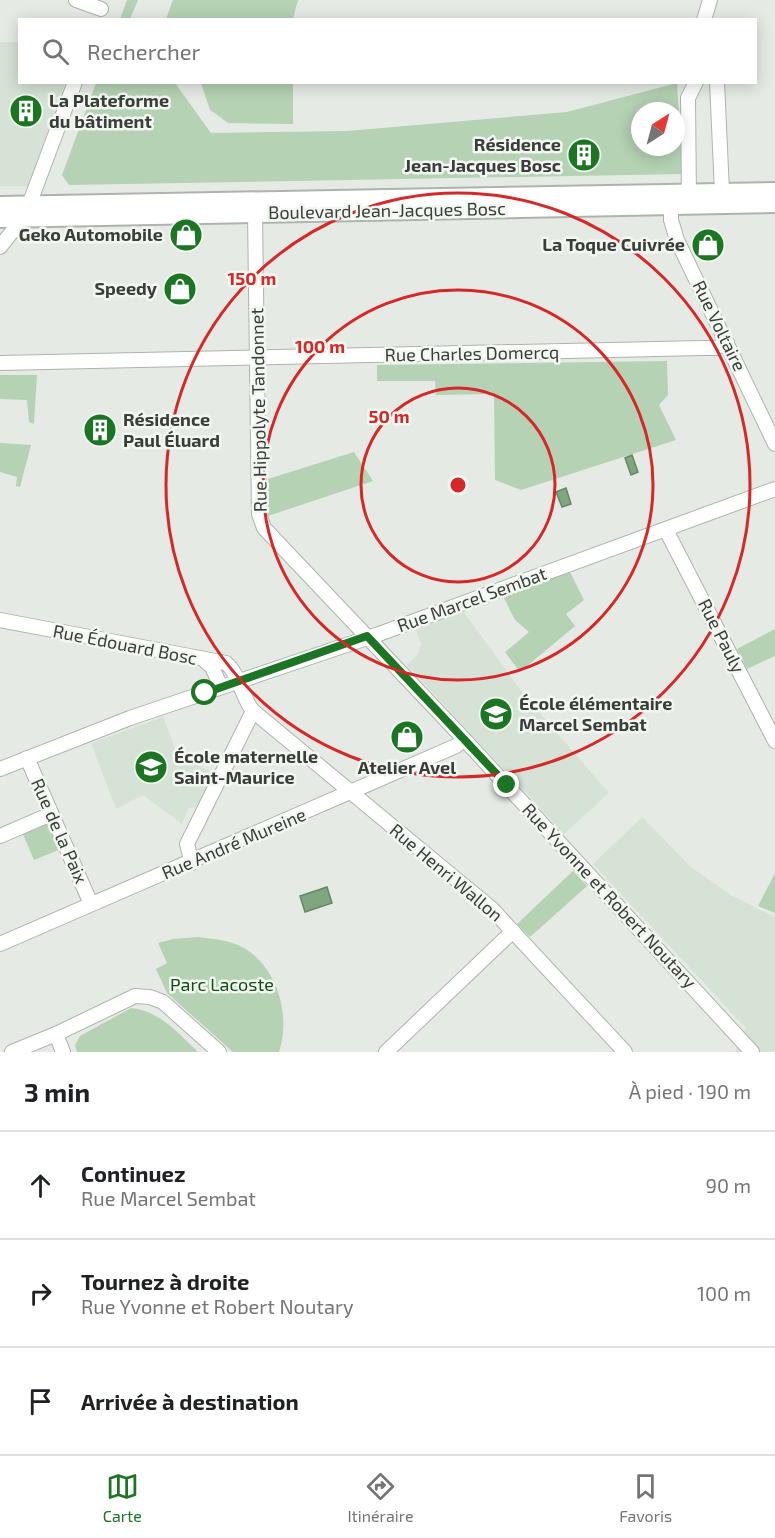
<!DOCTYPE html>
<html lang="fr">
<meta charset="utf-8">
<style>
body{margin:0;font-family:"Exo 2",sans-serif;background:#f2f2f2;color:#202124}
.compass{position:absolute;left:631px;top:102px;width:54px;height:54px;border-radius:50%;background:#fff;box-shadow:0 3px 15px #0003;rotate:36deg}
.stop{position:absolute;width:18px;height:18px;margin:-14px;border:4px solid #1c7523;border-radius:50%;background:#fff}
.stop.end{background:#1c7523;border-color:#fff;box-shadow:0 2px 6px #0008}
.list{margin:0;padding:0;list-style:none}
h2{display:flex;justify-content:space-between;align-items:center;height:78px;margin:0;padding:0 24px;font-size:26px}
h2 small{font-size:20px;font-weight:400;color:#757577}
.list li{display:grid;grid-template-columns:39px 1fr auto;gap:18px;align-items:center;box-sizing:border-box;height:108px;padding:0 24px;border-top:2px solid #e0e0e0}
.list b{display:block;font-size:22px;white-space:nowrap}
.list p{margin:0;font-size:20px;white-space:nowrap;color:#757577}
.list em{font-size:20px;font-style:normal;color:#757577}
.icon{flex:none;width:33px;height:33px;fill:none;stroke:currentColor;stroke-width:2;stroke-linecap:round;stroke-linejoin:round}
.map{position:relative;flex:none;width:775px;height:1052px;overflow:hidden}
.search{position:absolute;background:#fff;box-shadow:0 3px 15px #0003;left:18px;right:18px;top:18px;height:66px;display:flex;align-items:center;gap:15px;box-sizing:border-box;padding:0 21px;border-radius:0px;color:#757577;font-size:22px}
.sheet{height:402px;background:#fff}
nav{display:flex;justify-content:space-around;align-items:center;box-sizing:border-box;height:84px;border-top:2px solid #e0e0e0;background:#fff;font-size:16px;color:#757577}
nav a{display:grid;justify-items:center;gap:3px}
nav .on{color:#1c7523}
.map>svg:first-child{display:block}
.built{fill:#d6e2d5}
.green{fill:#b5d2b4;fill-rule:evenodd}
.water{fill:#7fa67e;stroke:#6a866a;stroke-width:1.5}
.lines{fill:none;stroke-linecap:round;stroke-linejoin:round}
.minor-casing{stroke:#adb4ad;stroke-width:16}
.major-casing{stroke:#adb4ad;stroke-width:20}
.minor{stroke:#fff;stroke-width:14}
.major{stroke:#fff;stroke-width:16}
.route{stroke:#1c7523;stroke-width:8}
.ring{fill:none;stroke:#d62828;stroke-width:3}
.labels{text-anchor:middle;stroke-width:5;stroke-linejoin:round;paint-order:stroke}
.poi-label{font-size:18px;font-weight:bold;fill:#3a3d3a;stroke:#f2f8f1;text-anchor:start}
.street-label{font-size:18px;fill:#3a3d3a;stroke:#f2f8f1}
.park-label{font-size:18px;fill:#134c17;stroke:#f2f8f1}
.centre{fill:#d62828;stroke:#f2f8f1;stroke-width:3}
.ring-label{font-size:18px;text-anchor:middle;font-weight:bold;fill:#d62828;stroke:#f2f8f1;stroke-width:5;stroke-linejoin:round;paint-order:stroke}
</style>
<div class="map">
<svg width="775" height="1052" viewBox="0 0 775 1052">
<rect width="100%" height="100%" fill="#e5ebe4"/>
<g class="built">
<polygon points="0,42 19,42 20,82 65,83 28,186 0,186"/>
<polygon points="463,611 525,696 609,793 564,834 407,665 418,654 421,644 415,628"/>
<polygon points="163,717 178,756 214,773 197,807 189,808 182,824 143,795 116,809 91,743"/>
<polygon points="642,817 691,867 731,895 775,917 775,1052 735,1052 746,1028 593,864"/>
</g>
<g class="green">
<polygon points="127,0 138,0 130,19 120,19"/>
<polygon points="173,0 298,0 293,19 166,19"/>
<path d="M96 83H175L211 133 347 131 567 112 677 83 683 174 69 185 62 175ZM640 111H676V147H640Z"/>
<polygon points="201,83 293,83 293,124 228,123 210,110"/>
<polygon points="667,361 668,395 659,405 676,440 521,490 495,480 494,394 436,395 435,381 377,381 377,365"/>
<polygon points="0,375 37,375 34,424 29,422 27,400 0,399"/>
<polygon points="0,443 31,445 20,487 16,486 17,477 0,472"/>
<polygon points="354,452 373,481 268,516 268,479"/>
<polygon points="570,572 584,600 566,614 575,626 520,672 505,652 529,632 515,620 503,596"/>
<polygon points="775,629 775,656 747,669 737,649"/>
<polygon points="48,821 61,849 34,860 22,832"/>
<polygon points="573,871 587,886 530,937 517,924"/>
<polygon points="775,873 775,913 758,906"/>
<path d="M198 937C213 939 230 940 244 948 278 968 291 1016 279 1052H233L167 993 156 969 167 963 158 943 173 939Z"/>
<path d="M131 1008C160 1011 178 1033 198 1052H77L75 1045 80 1036Z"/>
</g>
<g class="water">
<polygon points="632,455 638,472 631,475 625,458"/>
<polygon points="566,488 571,504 562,507 556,492"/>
<polygon points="327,887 332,903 305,912 300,896"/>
</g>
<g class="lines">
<g class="minor-casing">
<g id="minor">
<polyline points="76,0 101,9"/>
<polyline points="704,20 710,0"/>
<polyline points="717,82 722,192"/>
<polyline points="671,196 671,220 677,240 775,444"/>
<polyline points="689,201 688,98 696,82"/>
<polyline points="255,213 259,514 264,528 464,739 752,1052"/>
<polyline points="0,247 22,219 29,205 75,82"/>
<polyline points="0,363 703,348 716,348 727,343"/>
<polyline points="666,530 775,741"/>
<path d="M0 620 226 663C240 675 241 696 253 711L492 909 625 1052"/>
<polyline points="205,661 212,667 221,687"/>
<polyline points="27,758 91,904"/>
<polyline points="0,769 130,718 379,634 775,489"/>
<polyline points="0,836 51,814"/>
<polyline points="192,863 187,844 253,711"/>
<polyline points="0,944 456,746 464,739"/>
<polyline points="56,1034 63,1052"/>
<polyline points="12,1052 56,1034 135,996 150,997 163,1002 219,1052"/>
<polyline points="386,1052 513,931"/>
</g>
</g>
<g class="major-casing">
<g id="major">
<polyline points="0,205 775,191"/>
<polyline points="0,219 775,204"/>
</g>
</g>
<use href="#minor" class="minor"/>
<use href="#major" class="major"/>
</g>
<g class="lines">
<polyline class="route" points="205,693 367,636 507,785"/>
</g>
<g class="ring">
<circle cx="458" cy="485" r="97"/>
<circle cx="458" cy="485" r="195"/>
<circle cx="458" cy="485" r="292"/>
</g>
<defs>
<g id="building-disc" transform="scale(1.725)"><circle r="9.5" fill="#1c7523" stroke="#f2f8f1"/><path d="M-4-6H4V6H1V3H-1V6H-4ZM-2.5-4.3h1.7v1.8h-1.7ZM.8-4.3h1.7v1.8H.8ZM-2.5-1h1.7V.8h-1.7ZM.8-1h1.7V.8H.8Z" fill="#fff"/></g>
<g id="shop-disc" transform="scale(1.725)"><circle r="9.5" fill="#1c7523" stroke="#f2f8f1"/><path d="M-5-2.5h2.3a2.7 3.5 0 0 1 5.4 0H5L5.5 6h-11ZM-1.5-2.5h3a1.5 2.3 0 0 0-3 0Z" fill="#fff"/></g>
<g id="school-disc" transform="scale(1.725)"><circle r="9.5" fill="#1c7523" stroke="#f2f8f1"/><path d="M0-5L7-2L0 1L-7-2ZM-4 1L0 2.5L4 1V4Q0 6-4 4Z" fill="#fff"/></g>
</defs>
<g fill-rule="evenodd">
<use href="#building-disc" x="26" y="111"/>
<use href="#building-disc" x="584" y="155"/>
<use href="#shop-disc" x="186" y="235"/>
<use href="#shop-disc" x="708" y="245"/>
<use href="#shop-disc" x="180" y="289"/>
<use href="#building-disc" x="100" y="430"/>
<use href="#school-disc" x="496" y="714"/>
<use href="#shop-disc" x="407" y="737"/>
<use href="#school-disc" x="151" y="767"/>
</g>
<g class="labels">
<g class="poi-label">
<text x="49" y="107">La Plateforme<tspan x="49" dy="21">du bâtiment</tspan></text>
<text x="561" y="151" text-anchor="end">Résidence<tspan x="561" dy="21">Jean-Jacques Bosc</tspan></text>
<text x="163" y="241" text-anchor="end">Geko Automobile</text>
<text x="685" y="251" text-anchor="end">La Toque Cuivrée</text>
<text x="157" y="295" text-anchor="end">Speedy</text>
<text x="123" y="426">Résidence<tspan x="123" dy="21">Paul Éluard</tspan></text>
<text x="519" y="710">École élémentaire<tspan x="519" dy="21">Marcel Sembat</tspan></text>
<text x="174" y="763">École maternelle<tspan x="174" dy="21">Saint-Maurice</tspan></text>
<text x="407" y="774" text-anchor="middle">Atelier Avel</text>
</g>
<g class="street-label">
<text transform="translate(387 211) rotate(-1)" y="6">Boulevard Jean-Jacques Bosc</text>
<text transform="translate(719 326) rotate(64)" y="6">Rue Voltaire</text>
<text transform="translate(472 354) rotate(-1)" y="6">Rue Charles Domercq</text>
<text transform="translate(259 410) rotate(-91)" y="6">Rue Hippolyte Tandonnet</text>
<text transform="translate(472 600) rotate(-20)" y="6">Rue Marcel Sembat</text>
<text transform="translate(721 636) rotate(63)" y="6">Rue Pauly</text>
<text transform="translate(125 645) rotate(11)" y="6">Rue Édouard Bosc</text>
<text transform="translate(59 831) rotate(66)" y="6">Rue de la Paix</text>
<text transform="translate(234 844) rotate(-23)" y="6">Rue André Mureine</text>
<text transform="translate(446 873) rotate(40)" y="6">Rue Henri Wallon</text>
<text transform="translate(609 896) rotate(47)" y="6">Rue Yvonne et Robert Noutary</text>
</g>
<g class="park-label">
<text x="222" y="991">Parc Lacoste</text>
</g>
</g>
<circle cx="458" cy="485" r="9" class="centre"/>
<g class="ring-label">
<text x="252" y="285">150 m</text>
<text x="320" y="353">100 m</text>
<text x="389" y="423">50 m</text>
</g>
</svg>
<svg class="compass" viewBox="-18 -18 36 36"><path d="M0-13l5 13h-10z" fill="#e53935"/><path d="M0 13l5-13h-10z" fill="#757577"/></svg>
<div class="stop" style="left:205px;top:693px"></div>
<div class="stop end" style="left:507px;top:785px"></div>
<div class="search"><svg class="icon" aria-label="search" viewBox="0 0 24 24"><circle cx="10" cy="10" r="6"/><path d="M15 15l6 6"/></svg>Rechercher</div>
</div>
<section class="sheet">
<h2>3 min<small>À pied · 190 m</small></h2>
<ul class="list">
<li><svg class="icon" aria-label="ahead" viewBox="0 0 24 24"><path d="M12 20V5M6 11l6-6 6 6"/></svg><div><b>Continuez</b><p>Rue Marcel Sembat</p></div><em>90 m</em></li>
<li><svg class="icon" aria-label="right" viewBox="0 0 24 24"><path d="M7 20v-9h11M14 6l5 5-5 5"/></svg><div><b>Tournez à droite</b><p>Rue Yvonne et Robert Noutary</p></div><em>100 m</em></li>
<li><svg class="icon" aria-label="arrive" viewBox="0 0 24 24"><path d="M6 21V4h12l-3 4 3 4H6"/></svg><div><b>Arrivée à destination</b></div></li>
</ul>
</section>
<nav>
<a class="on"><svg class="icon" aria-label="map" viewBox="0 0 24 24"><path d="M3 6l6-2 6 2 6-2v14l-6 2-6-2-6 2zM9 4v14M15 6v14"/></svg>Carte</a>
<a><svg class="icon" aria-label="directions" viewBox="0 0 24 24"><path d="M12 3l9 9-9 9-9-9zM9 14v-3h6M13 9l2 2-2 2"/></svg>Itinéraire</a>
<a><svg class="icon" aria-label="saved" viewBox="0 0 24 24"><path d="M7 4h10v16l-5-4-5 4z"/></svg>Favoris</a>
</nav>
